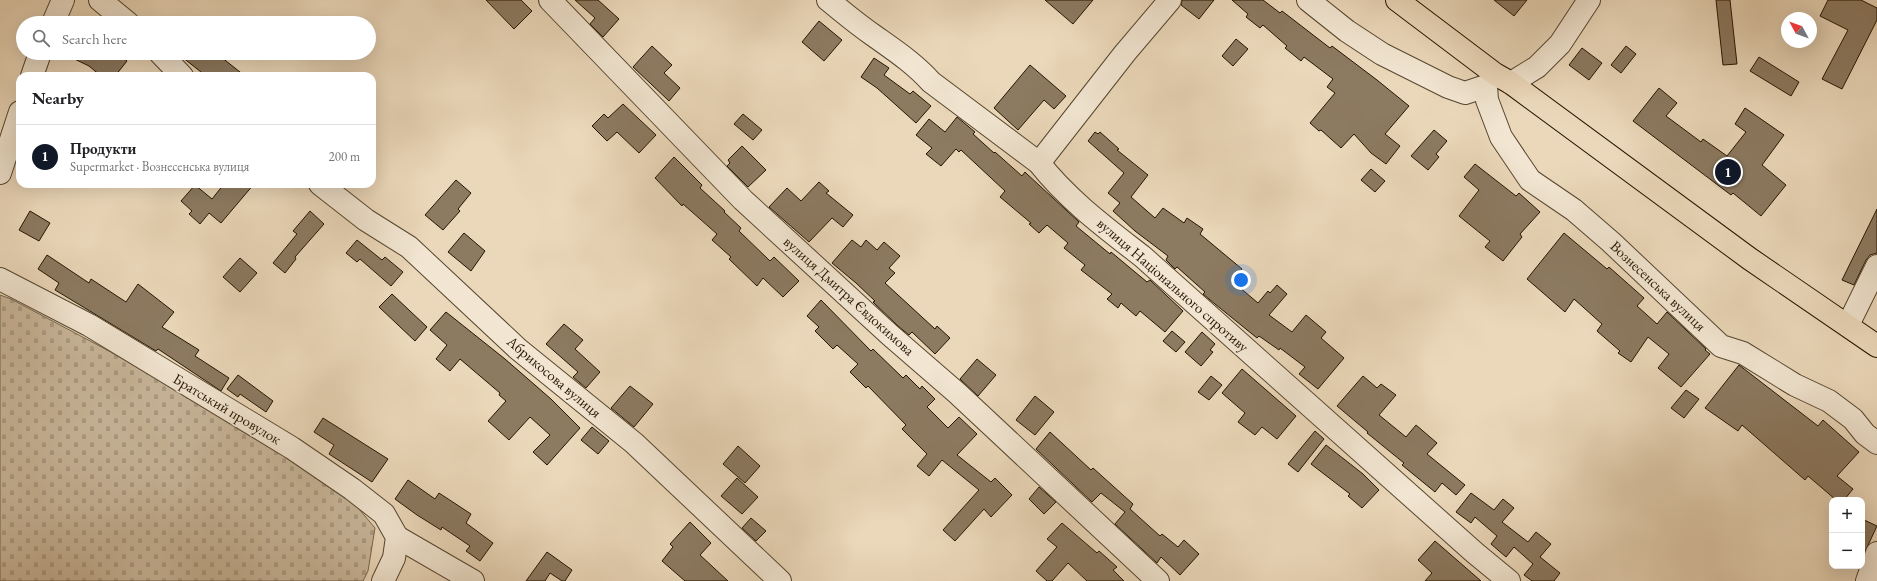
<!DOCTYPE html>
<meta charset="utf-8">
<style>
body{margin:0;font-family:"EB Garamond",serif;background:#f6f6f6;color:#202124}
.controls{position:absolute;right:12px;bottom:12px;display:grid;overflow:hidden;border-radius:8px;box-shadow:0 4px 16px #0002}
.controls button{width:36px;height:36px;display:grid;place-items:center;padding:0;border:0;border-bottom:1px solid #e0e0e0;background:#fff;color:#202124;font:20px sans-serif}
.compass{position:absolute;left:1781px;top:12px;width:36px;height:36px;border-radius:50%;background:#fff;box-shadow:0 4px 16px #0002;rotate:311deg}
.you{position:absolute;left:1241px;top:280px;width:14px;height:14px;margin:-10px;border:3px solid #fff;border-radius:50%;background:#1a73e8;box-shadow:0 0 0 6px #1a73e833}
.badge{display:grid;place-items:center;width:26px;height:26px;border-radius:50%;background:#111827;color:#fff;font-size:13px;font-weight:700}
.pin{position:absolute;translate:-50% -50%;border:2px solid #fff;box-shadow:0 1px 4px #0006}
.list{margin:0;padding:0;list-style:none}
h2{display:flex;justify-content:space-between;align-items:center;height:52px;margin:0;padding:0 16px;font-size:17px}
h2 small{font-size:13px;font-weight:400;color:#757577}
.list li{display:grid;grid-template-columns:26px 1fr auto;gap:12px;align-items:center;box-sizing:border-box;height:64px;padding:0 16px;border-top:1px solid #e0e0e0}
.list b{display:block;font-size:15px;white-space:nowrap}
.list p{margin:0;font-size:13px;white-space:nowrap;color:#757577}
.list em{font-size:13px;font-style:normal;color:#757577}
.icon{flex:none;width:22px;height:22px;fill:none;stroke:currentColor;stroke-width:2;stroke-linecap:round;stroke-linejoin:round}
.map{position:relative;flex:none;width:1877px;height:581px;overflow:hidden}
.search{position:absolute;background:#fff;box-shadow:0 4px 16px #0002;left:16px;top:16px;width:360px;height:44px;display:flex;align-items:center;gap:10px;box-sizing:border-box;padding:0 14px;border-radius:22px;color:#757577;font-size:15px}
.panel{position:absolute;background:#fff;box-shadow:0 4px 16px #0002;left:16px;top:72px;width:360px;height:116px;border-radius:12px}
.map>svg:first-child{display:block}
.cemetery{fill:url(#cemetery-stones);stroke:#77664e}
.building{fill:#8c7a61;stroke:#251501}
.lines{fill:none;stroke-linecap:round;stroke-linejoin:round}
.minor-casing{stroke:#56462f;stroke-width:24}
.major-casing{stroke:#251501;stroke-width:24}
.minor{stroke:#f2e6d2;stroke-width:22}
.major{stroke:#ebd8ba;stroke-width:22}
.labels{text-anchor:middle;stroke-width:3.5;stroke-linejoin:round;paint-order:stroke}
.street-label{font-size:15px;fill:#251501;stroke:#f2e6d2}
</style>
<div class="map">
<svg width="1877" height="581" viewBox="0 0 1877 581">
<defs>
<pattern id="cemetery-stones" width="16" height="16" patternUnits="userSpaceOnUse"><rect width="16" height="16" fill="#c9b79b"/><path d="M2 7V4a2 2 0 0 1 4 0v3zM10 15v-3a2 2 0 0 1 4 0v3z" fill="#ac9c84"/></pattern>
</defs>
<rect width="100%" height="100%" fill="#ebd8ba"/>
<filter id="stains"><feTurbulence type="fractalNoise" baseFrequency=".005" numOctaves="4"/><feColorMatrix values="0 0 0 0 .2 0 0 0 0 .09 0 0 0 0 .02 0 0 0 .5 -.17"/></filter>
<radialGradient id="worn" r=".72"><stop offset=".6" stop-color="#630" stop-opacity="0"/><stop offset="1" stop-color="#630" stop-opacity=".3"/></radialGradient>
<polygon class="cemetery" points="0,295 11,299 109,351 183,394 268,440 348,496 375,528 368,571 363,581 0,581"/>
<g class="building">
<polygon points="486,0 521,0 532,11 514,29"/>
<polygon points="575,0 598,0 619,19 603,37 590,24 595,18"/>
<polygon points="1045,0 1093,0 1073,24"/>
<polygon points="1182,0 1214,0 1199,19 1181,5"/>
<polygon points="1232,0 1263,0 1280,13 1282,11 1330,48 1332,46 1377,80 1409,106 1385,134 1400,146 1386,164 1371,153 1354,134 1341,148 1321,130 1319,131 1310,123 1335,93 1327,87 1333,79 1304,57 1301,61 1285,48 1287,46 1263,25 1260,28 1246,17 1248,14"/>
<polygon points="1494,0 1527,0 1514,16"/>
<polygon points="1716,0 1730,0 1737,64 1723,65"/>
<polygon points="1828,0 1861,0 1877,8 1877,20 1842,89 1822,79 1848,30 1820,16"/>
<polygon points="819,21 842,40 824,61 802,42"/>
<polygon points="1236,39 1248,49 1233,66 1222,56"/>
<polygon points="652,46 672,65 664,73 680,88 669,101 633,67"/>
<polygon points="1626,46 1636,54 1621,73 1611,65"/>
<polygon points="1582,48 1602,63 1589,80 1569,65"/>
<polygon points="62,53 117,53 127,61 115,76 101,76 89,66"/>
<polygon points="177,53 216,53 245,76 206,76"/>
<polygon points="1759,57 1799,82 1791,96 1750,71"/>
<polygon points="874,58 889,68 884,75 910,94 913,91 931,106 916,123 877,88 861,77"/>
<polygon points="1030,65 1066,96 1054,109 1044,100 1018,130 994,108"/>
<polygon points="1659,88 1677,103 1666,116 1701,142 1703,139 1727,156 1746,132 1735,124 1745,108 1784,135 1762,165 1786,185 1761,216 1733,193 1731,195 1633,121"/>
<polygon points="623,104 656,135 639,153 617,132 607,141 592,126 604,114 608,118"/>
<polygon points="743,114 762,130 753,140 734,124"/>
<polygon points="957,117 975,132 973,134 994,153 995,152 1022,176 1025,172 1027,174 1079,222 1076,226 1110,254 1111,252 1147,282 1150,280 1183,311 1165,332 1140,311 1136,316 1121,303 1118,308 1107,299 1112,294 1081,270 1085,265 1064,248 1068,243 1047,225 1039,233 1029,224 1031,223 1000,197 1005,191 961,150 959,152 956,149 941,166 926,154 932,148 916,135 929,119 945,132"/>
<polygon points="1434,130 1447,141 1436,154 1439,157 1428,170 1411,156"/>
<polygon points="1095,132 1098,134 1100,132 1119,149 1117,150 1148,175 1131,197 1155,218 1163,208 1184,223 1187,218 1203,229 1200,234 1242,269 1232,281 1258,303 1268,291 1270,293 1277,285 1287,294 1269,315 1292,332 1306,315 1326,332 1321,338 1344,358 1318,389 1299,374 1305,367 1280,348 1279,350 1259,336 1257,338 1215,304 1203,294 1205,292 1177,267 1175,269 1166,260 1168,256 1135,231 1113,211 1120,203 1108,193 1124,173 1088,141"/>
<polygon points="742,146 766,170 748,187 727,166 730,163 728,160"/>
<polygon points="674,157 702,185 700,188 725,211 724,212 741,228 739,231 770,261 774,257 799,281 783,297 763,278 757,286 729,259 731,257 712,240 717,234 683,204 682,206 655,178"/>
<polygon points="1475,164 1516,196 1519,193 1540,212 1520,234 1522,237 1503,261 1485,247 1490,241 1459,216 1479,190 1464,177"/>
<polygon points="1371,169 1385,181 1375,192 1361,180"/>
<polygon points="456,180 471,193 458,209 460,211 443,230 425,215"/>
<polygon points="819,182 829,191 826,193 853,215 843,227 832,218 809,242 769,207 787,188 801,201"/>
<polygon points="224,184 254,184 221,223 209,213 200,224 189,214 192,211 181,201 195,185 212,199"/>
<polygon points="1877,209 1877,253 1870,255 1866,260 1854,285 1842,280"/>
<polygon points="30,211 50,223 39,241 19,230"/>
<polygon points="310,211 324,224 295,257 296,259 285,273 273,263 297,234 293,231"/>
<polygon points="464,233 485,251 471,271 448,252"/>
<polygon points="1564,233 1607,269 1609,267 1644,298 1637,306 1657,324 1667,312 1706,349 1705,350 1710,354 1681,387 1658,368 1669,354 1648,337 1631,362 1618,353 1620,351 1597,331 1602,324 1574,299 1565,312 1527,279"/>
<polygon points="357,240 382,260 385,257 403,272 391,286 360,259 357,262 346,253"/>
<polygon points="852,240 861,247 866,240 877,250 884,242 900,256 889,268 895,273 885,283 935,329 937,326 950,338 935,354 912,332 909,335 898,326 873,302 875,301 856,283 832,263"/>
<polygon points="47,255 89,283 91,279 126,302 138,284 174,312 162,327 199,350 195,356 229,378 221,391 158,349 156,351 55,290 59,283 38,269"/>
<polygon points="240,258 257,273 240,292 223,277"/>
<polygon points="392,294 427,327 415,341 379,307"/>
<polygon points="821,300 871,351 873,349 903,378 906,375 920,389 922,386 935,399 927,407 948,428 959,417 977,434 957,455 991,482 995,478 1012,495 991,517 984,509 955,541 943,530 979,490 942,460 929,476 917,466 927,454 902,429 906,425 868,386 866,388 850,372 858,364 837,345 833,349 815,331 819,327 807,316"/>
<polygon points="446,312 505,359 551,399 580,428 547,465 533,452 550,435 530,417 509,440 488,421 506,401 499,395 500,393 460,359 450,371 436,359 447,345 430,330"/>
<polygon points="564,324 583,340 575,349 600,372 586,388 573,377 578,372 546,344"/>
<polygon points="1172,331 1185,342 1176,352 1163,341"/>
<polygon points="1202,332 1215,344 1210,350 1213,352 1201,366 1185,352"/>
<polygon points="977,359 996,375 978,396 960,379"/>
<polygon points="1739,365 1818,426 1823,420 1859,452 1837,476 1853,489 1844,500 1836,500 1808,476 1805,480 1742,425 1738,431 1705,408"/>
<polygon points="1242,369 1296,416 1277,439 1262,427 1255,435 1238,422 1245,413 1222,393"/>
<polygon points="238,375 273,401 266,412 240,394 238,397 227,389"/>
<polygon points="1211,376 1222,385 1209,400 1198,392"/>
<polygon points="1363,376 1377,388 1381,384 1396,395 1379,415 1406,437 1416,425 1437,443 1427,454 1465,485 1456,495 1442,483 1435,492 1402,465 1404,463 1367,433 1368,432 1337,406"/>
<polygon points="630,386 653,404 634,427 611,408"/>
<polygon points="1686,390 1699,399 1684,418 1671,408"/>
<polygon points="1035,396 1054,412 1035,435 1016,420"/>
<polygon points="323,418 388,459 372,482 329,454 334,445 314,432"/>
<polygon points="592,427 609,441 598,454 581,440"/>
<polygon points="1315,431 1324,439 1298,472 1288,464"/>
<polygon points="1050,432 1091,470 1093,468 1133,504 1130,509 1160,536 1162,534 1178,547 1184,540 1199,554 1180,575 1161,557 1157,563 1115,524 1125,512 1101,493 1092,502 1036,449"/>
<polygon points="1326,445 1363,474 1379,490 1362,508 1348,496 1350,494 1311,464"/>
<polygon points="738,446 760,466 745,483 723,464"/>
<polygon points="737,478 758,497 742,514 721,496"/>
<polygon points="408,480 435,499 439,493 471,514 466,523 493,543 480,561 466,551 470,546 442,527 441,530 417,515 395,499"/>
<polygon points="1039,487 1056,502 1044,514 1029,499"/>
<polygon points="1471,493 1494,510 1503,499 1514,508 1502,522 1528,542 1536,532 1551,544 1540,557 1560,573 1554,581 1532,581 1524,575 1533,564 1514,547 1506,557 1491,544 1497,536 1475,517 1471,523 1456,512"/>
<polygon points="751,518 766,531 756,541 742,528"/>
<polygon points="1862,519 1877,526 1862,558"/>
<polygon points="690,522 711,543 700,555 728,581 685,581 662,561 673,547 670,544"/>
<polygon points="1062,523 1097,553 1099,551 1117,567 1113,570 1124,581 1087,581 1068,563 1052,581 1047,581 1036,571 1057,547 1047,539"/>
<polygon points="1435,541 1481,581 1425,581 1432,573 1418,560"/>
<polygon points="547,552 572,570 565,581 562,581 550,573 545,581 526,581"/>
</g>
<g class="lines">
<g class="minor-casing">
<g id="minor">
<polyline points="100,0 128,23"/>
<polyline points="550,0 743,200 890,335 957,393 1158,581"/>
<path d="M828 0C843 12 857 24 873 35 894 50 914 63 931 82L1039 163C1068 200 1106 228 1143 257L1475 553 1509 581"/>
<polyline points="1308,0 1347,31 1382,54 1448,87 1465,93 1486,86 1487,100 1501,137 1530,180 1574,210 1611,242 1721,346 1743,353 1795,385 1829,401 1853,419 1865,434 1877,443"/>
<polyline points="53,23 63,0"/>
<polyline points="160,53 182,76"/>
<polyline points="32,76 40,53"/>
<polyline points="1511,83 1537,67 1560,44 1589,0"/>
<polyline points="1039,163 1125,53 1170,0"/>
<polyline points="0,173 20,112"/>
<polyline points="320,184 366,220 409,247 518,349 634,443 780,581"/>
<polyline points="0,279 89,325 292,448 352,489 384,514 397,537 394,558 383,581"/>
<polyline points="1848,325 1877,266"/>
<polyline points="397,537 473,581"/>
<polyline points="1867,581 1877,553"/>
</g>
</g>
<g class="major-casing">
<polyline id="major" points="1397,0 1495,74 1511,83 1750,259 1877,346"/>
</g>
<use href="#minor" class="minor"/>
<use href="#major" class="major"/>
</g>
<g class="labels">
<g class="street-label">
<text transform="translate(1173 285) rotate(41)" y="5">вулиця Національного спротиву</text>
<text transform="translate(1658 286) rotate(43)" y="5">Вознесенська вулиця</text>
<text transform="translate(849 296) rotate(42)" y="5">вулиця Дмитра Євдокимова</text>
<text transform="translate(554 377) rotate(40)" y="5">Абрикосова вулиця</text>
<text transform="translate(227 409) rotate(31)" y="5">Братський провулок</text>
</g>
</g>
<rect width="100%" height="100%" filter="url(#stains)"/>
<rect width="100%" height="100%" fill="url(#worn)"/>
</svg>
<div class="controls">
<button>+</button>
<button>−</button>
</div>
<svg class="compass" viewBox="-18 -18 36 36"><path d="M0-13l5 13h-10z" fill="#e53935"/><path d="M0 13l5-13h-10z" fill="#757577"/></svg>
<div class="you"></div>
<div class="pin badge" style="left:1728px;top:172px">1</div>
<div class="search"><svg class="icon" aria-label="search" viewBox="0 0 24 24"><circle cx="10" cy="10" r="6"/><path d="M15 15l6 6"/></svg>Search here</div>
<section class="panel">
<h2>Nearby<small></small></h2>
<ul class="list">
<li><span class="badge">1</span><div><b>Продукти</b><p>Supermarket · Вознесенська вулиця</p></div><em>200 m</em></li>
</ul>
</section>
</div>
